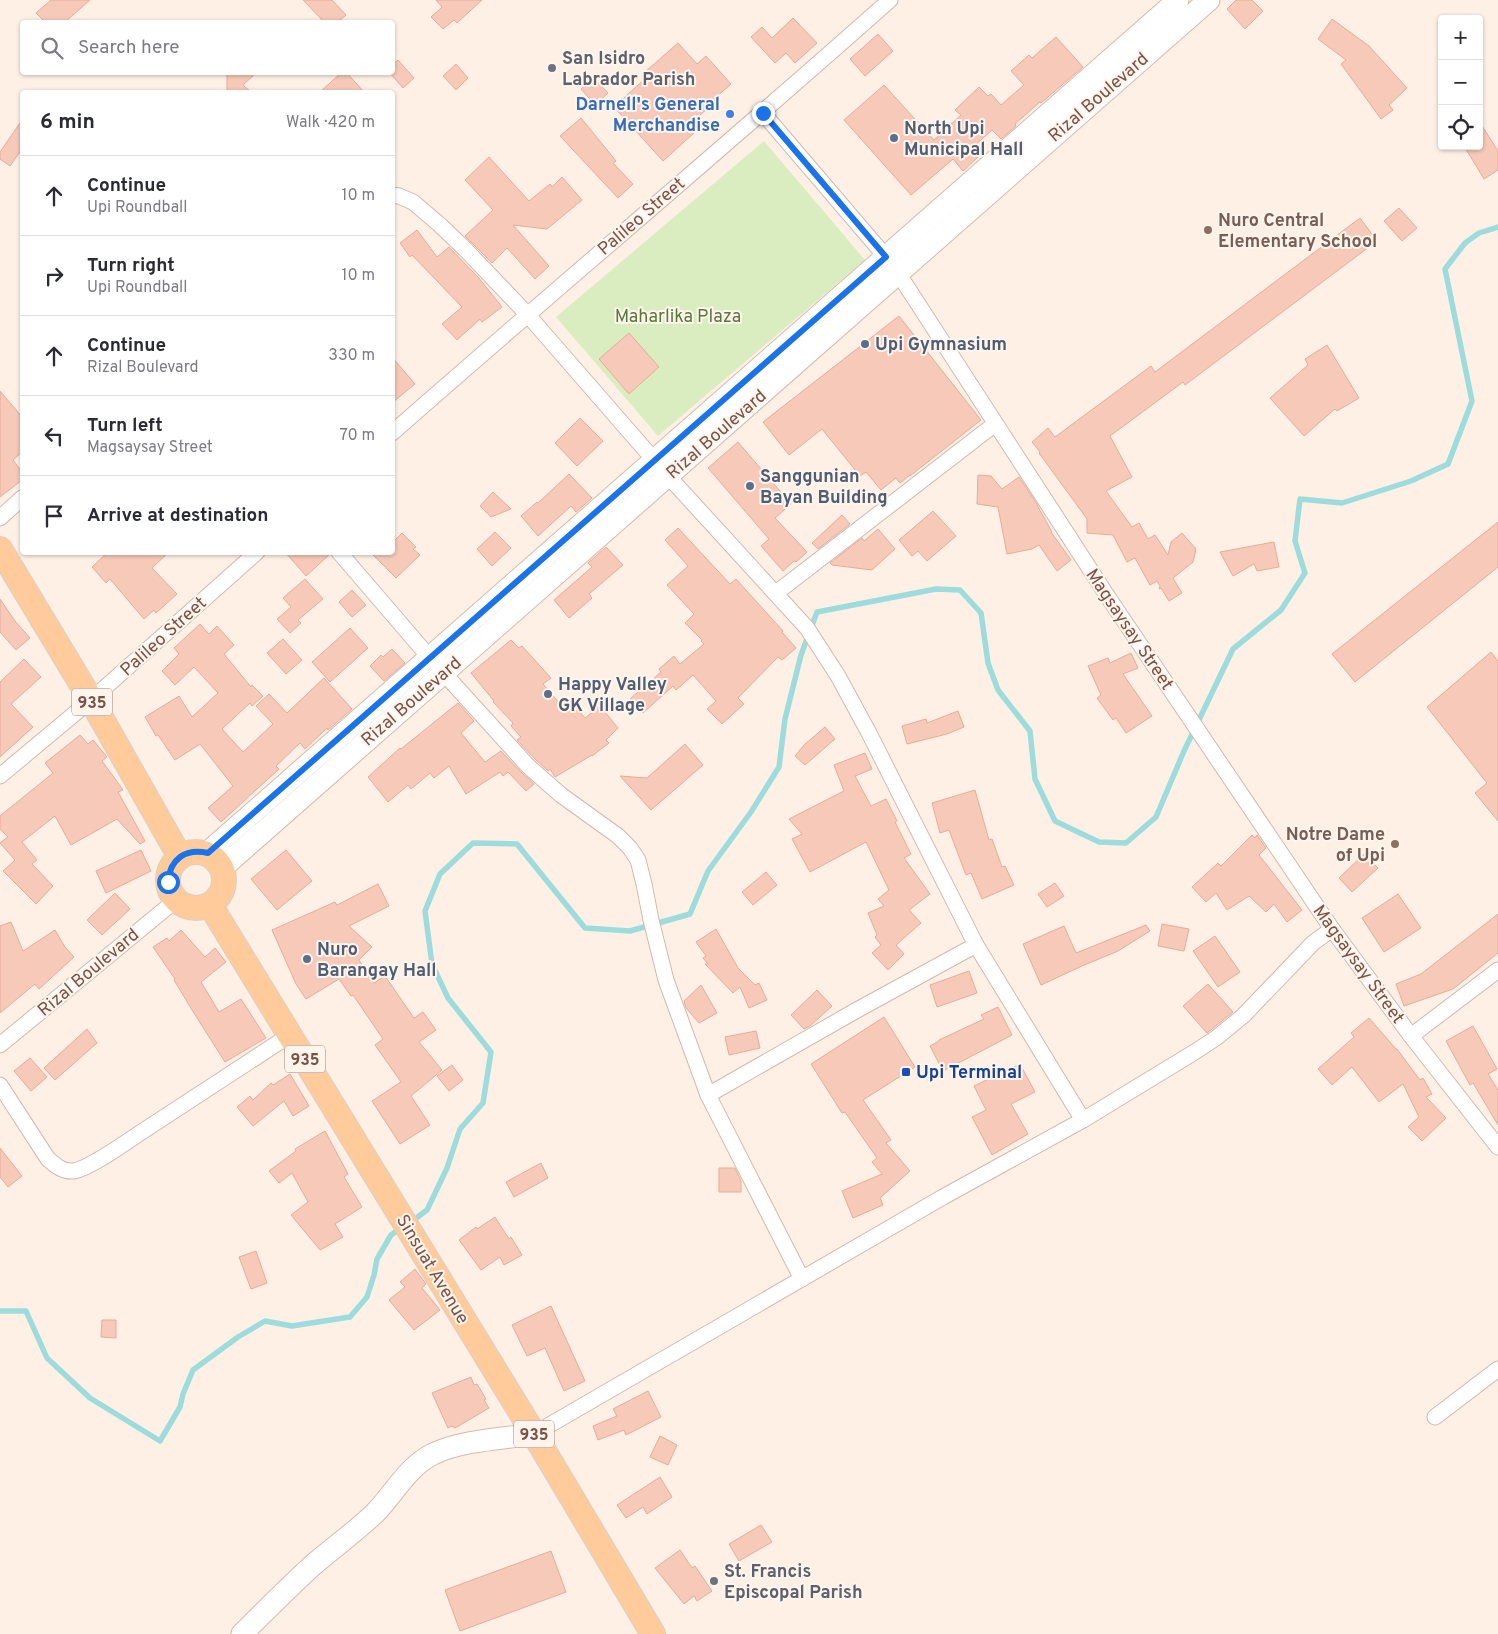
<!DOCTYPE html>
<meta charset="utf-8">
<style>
body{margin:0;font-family:Overpass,sans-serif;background:#f2f2f3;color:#2b2b33}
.controls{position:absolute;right:15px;top:15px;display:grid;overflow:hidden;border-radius:5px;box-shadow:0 1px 4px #0004}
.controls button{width:45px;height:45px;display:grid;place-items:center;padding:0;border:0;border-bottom:1px solid #e1e1e2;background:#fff;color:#2b2b33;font:25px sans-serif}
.stop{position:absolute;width:15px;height:15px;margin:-11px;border:4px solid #1a73e8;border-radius:50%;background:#fff}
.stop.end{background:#1a73e8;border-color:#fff;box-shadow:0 1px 5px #0008}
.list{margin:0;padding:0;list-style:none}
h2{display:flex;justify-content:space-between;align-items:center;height:65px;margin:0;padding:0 20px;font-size:21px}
h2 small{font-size:16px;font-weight:400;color:#7c7c81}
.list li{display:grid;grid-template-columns:32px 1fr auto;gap:15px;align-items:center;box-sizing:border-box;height:80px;padding:0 20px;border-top:1px solid #e1e1e2}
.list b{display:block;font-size:19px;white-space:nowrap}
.list p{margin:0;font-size:16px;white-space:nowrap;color:#7c7c81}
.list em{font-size:16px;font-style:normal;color:#7c7c81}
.icon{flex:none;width:28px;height:28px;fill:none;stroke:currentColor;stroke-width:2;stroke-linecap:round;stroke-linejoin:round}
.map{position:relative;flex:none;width:1498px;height:1634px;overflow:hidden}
.search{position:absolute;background:#fff;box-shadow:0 1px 4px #0004;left:20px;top:20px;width:375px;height:55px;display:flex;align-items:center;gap:12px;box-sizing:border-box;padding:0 18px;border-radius:5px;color:#7c7c81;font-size:19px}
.panel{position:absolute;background:#fff;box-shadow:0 1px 4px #0004;left:20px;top:90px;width:375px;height:465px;border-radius:5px}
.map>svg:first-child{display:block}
.green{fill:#daedc1}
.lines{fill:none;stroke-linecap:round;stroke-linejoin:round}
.stream{stroke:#9cdcdd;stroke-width:5.5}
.building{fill:#f6c9b9;stroke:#eaab98}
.minor-casing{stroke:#d4b8ac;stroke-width:17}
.secondary-casing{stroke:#d9b9ab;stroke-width:23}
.primary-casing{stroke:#dacfcb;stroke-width:26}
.minor{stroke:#fff;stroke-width:15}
.secondary{stroke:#fff;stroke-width:21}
.primary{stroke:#ffcb9b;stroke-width:24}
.route{stroke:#1a73e8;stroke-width:6}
.worship-dot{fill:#6b7280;stroke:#fff5ed;stroke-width:2}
.shop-dot{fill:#3f7fe0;stroke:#fff5ed;stroke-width:2}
.service-dot{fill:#5c6f8a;stroke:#fff5ed;stroke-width:2}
.education-dot{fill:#8d6e63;stroke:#fff5ed;stroke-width:2}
.transit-dot{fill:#1a4fb4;stroke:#fff5ed;stroke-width:2}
.labels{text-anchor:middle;stroke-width:4;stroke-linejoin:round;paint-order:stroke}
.shield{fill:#fff5ed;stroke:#a28379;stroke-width:1}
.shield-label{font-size:16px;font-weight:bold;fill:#7a5247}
.worship-label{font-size:18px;font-weight:bold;fill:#5b616d;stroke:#fff5ed;text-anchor:start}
.street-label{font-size:18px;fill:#7a5247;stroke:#fff5ed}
.shop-label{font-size:18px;font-weight:bold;fill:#366cbe;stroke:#fff5ed;text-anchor:end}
.service-label{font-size:18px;font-weight:bold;fill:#4e5e75;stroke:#fff5ed;text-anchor:start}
.education-label{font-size:18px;font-weight:bold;fill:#785e54;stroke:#fff5ed;text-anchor:start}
.park-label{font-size:18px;fill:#577a3b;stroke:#fff5ed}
.transit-label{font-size:18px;font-weight:bold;fill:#164399;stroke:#fff5ed;text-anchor:start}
</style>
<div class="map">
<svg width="1498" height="1634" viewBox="0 0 1498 1634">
<rect width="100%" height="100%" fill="#fef0e4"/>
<polygon class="green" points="764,141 865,260 658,436 556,317"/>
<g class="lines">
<g class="stream">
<polyline points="411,1222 427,1210 447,1168 460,1129 483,1103 491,1052 448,998 432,964 425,911 440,874 473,843 517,844 585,928 630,931 690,914 708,871 751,812 779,767 785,719 801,655 817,612 936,589 960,590 981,613 988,663 998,690 1030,731 1035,779 1055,821 1099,842 1126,843 1156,817 1184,751 1233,649 1281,610 1305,573 1295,541 1300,499 1342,503 1411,481 1448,464 1472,401 1445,269 1465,243 1479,233 1498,227"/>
<polyline points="0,1311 26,1311 47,1358 90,1398 160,1441 180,1407 183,1394 193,1370 238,1337 265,1321 292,1326 350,1317 367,1297 374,1275 377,1259 391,1235 401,1228"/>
</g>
</g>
<g class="building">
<polygon points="51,0 90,0 65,22 45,22 36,13"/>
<polygon points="303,0 332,0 346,15 338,22 324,22"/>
<polygon points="436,0 482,0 457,23 454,20 443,29 431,17 442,7"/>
<polygon points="1236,0 1252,0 1263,11 1245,29 1227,9"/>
<polygon points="793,18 817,43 795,63 786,53 775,63 751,37 762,27 772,38"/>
<polygon points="1332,19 1369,46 1407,88 1389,105 1393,110 1381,119 1341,64 1346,60 1318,39"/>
<polygon points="878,34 893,51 865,76 850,59"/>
<polygon points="1056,37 1083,67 1041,103 1040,102 1015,124 1016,126 1001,139 992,130 971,149 978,157 963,171 953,159 911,195 844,120 884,85 934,140 961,115 955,110 979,87 988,96 991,94 1001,105 1024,85 1011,71 1029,55 1032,58"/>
<polygon points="678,43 697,64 706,56 731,84 707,105 709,107 688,126 694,133 663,161 614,107 648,76 645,72"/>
<polygon points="398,60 414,78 403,88 389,72 392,72 392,65"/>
<polygon points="456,64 468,78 456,90 443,76"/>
<polygon points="227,72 256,73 243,85 251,92 227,92"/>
<polygon points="342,72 346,72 364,92 320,92"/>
<polygon points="594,78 608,93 595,105 581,89"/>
<polygon points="581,118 616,161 613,163 633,184 618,198 560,136"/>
<polygon points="22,120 22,149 10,166 0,159 0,152"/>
<polygon points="1479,121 1498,151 1498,170 1484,179 1464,146 1479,146"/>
<polygon points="489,157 529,201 550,184 552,187 562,177 582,200 547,229 513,225 549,266 535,279 507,248 492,263 465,236 493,210 465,180"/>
<polygon points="1399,208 1417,228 1402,241 1384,221"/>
<polygon points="1360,218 1377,241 1185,385 1183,382 1110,436 1132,477 1106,491 1132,527 1139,523 1148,539 1155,535 1168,555 1171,542 1182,533 1196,549 1193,562 1173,578 1182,593 1169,601 1161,588 1159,589 1160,586 1157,581 1150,585 1135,558 1127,562 1113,535 1087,533 1087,519 1039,453 1040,452 1032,442 1048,428 1055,437 1151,366 1155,372"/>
<polygon points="417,230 437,257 449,247 478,277 502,307 482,322 480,319 457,340 442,324 462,307 412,255 410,257 400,243"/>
<polygon points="899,316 981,420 910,476 910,475 900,483 896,478 881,490 866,472 860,476 822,429 789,455 763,422"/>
<polygon points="629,333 659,367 629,394 599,359"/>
<polygon points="1327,345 1359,398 1337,411 1335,409 1304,436 1270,398 1308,365 1305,359"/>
<polygon points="392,357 415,384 392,403"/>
<polygon points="0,391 22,417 22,452 13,460 22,472 22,480 0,497"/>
<polygon points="580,418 603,441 577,466 555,443"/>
<polygon points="738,442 791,504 775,518 807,552 796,562 794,561 783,571 761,546 769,539 708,468"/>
<polygon points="569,474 592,498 576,512 571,506 538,536 521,516 537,502 538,503"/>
<polygon points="978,475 991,476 1002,489 1019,477 1035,501 1052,532 1051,532 1071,560 1057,571 1039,545 1032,549 1007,554 998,507 977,504"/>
<polygon points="493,492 511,509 491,517 480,506"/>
<polygon points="933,511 956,536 927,561 918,551 912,556 899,540"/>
<polygon points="842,515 850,524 818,549 812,543"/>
<polygon points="1498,522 1498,567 1355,682 1332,654"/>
<polygon points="678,528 730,584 736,579 783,631 782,632 796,648 782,660 778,657 738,698 744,704 722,724 707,709 716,701 693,675 676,690 673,686 643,713 630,699 661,672 659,669 674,656 680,664 704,644 701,641 702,640 685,623 694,614 667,585 688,566 665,540"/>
<polygon points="878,529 895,549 872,570 832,565 830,563 862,538 864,541"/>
<polygon points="495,532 511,548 492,566 477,549"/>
<polygon points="402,533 416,547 413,549 420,555 396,578 370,552 392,552 392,543"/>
<polygon points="1274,542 1279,567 1257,571 1254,564 1233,576 1220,552"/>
<polygon points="606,547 623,565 589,594 592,598 569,618 554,600 592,567 588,563"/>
<polygon points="108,552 169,552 152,568 177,594 156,613 154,610 144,619 110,579 106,583 92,567"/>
<polygon points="285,552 330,552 330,554 306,576"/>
<polygon points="305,579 323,599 298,620 301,623 290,633 277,619 291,607 283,598"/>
<polygon points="352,590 366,605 352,617 339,602"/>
<polygon points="0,599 15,621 30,638 16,650 0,632"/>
<polygon points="200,624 209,634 217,626 234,645 224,654 251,687 252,685 263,696 252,706 250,703 222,729 243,752 273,724 256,706 269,694 287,713 324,678 352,709 328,730 327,728 305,749 300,743 276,766 279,769 221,822 208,808 233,786 200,744 175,760 158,735 156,736 145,717 179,696 192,717 218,693 194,667 175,685 162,671 179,654 174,648"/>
<polygon points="350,628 368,648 330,682 312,662"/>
<polygon points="283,639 302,660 286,674 267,653"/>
<polygon points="511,640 519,648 522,646 551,678 543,684 566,711 573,704 585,718 600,706 618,728 606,740 609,743 592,756 592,755 555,777 550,769 548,771 535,759 517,740 521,737 511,726 513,723 493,702 494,701 471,673"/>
<polygon points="392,649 405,663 384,681 370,666 381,655 383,657"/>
<polygon points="1491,652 1498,661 1498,821 1475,793 1487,783 1427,707"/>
<polygon points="1131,653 1138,668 1123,674 1152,716 1126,733 1116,718 1113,720 1097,698 1101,695 1088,666 1108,658 1110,663"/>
<polygon points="24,659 41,677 11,704 33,727 0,757 0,682"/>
<polygon points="458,703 474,721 461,733 485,762 501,751 521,772 534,784 526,791 508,772 503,776 500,772 466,794 449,766 434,778 430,773 411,789 408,785 388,802 368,777 400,748 401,749"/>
<polygon points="958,711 964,727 947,734 907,744 902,726 926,719 927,723"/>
<polygon points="825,727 835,739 805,765 795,756 804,745"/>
<polygon points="80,735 88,744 93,740 107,757 102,761 123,790 118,792 145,841 140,844 117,819 71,845 55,816 22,842 37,860 32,864 53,886 36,904 3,871 15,860 0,843 8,837 0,829 0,816 53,773 45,763"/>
<polygon points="685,744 703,765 651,810 620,776 647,778"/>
<polygon points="865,753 872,769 855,776 871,806 886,799 897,821 895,822 911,854 904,858 930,894 909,910 921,923 896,945 904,954 888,970 872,953 881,945 875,937 877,935 868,913 884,906 878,899 889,890 866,842 810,872 792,839 802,834 789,819 844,791 834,765"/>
<polygon points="975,790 989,840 992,839 1002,867 1005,866 1014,885 982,899 971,873 966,875 949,830 940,833 932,803"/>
<polygon points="1252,835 1255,838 1257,835 1266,848 1259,855 1302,910 1287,922 1274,904 1266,912 1249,896 1227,910 1216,893 1206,902 1192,887 1218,863 1221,866"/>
<polygon points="141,850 151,871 106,893 96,871"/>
<polygon points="286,850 312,881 277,910 251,879"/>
<polygon points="1364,854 1378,868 1352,892 1339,878"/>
<polygon points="766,872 777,885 753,905 742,892"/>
<polygon points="1055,883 1064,896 1047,907 1038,894"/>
<polygon points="378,884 389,906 349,926 372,947 359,960 374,983 385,976 414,1018 423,1012 436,1030 419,1042 442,1070 411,1096 430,1125 400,1144 372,1101 401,1082 375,1045 383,1039 353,995 351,996 339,979 306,999 296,984 272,930 335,902 337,905"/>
<polygon points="115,893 130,909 102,935 87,920"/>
<polygon points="1398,894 1421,928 1384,952 1362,918"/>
<polygon points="1498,914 1498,953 1453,989 1404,1006 1396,984 1421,974"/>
<polygon points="11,922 23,951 55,930 65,947 74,957 39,989 35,984 0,1013 0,926"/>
<polygon points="1162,924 1189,929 1184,951 1158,946"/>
<polygon points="1146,925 1150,931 1118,951 1082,966 1041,985 1023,944 1064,926 1076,953"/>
<polygon points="716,929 738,968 755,985 759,983 767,1000 749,1008 740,987 733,993 705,964 708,964 703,958 706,956 696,942"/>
<polygon points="181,930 205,957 215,948 226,962 201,982 219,1012 241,999 266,1038 225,1062 192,1010 174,980 175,979 153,947 167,938 169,941"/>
<polygon points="1215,936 1240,972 1218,987 1193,951"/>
<polygon points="969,971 977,993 937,1007 930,985"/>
<polygon points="1208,984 1233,1012 1207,1033 1183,1006"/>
<polygon points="701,985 717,1013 699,1023 686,1008 684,1001"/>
<polygon points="817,990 832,1006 810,1026 804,1029 791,1015"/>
<polygon points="998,1007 1012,1035 943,1071 930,1046 939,1041 939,1040 984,1019 981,1015"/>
<polygon points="884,1017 915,1067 863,1100 891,1140 886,1143 910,1171 880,1198 883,1205 853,1218 842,1191 882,1174 872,1162 877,1158 845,1112 842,1113 811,1064"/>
<polygon points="1369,1018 1396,1049 1397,1049 1420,1080 1423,1078 1432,1094 1426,1097 1446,1118 1422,1141 1408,1127 1419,1117 1403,1084 1379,1102 1352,1067 1332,1085 1318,1069 1354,1037 1351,1033"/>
<polygon points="1473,1026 1497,1069 1488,1074 1498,1090 1498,1125 1473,1083 1470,1085 1446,1041"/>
<polygon points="87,1029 97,1043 55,1080 44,1068"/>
<polygon points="756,1031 760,1048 729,1055 725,1037"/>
<polygon points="30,1058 47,1077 31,1091 14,1071"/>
<polygon points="1020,1064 1035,1092 1011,1104 1028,1134 992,1155 972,1117 986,1110 974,1086"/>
<polygon points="452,1065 463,1080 449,1091 437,1076"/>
<polygon points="290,1074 309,1106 293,1116 284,1101 253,1126 237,1107 250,1096 253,1100 271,1083 273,1085"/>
<polygon points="325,1131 348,1174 344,1177 362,1207 335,1224 343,1237 320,1250 291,1215 308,1202 292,1173 279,1183 269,1171 296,1151 295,1149"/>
<polygon points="0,1148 22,1176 8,1187 0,1177"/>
<polygon points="541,1163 548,1178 514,1197 506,1182"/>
<polygon points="719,1168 735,1168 741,1181 741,1192 719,1192"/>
<polygon points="495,1217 509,1239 511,1237 522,1255 504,1265 500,1257 481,1270 459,1240 476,1227 477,1229"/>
<polygon points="256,1251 267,1283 251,1289 239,1257"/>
<polygon points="415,1269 426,1284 422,1288 440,1310 414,1330 389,1300 405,1287 400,1282"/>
<polygon points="551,1306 585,1381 564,1391 545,1348 527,1356 512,1325"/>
<polygon points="102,1320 116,1320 116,1338 101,1337"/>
<polygon points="471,1377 474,1385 477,1384 486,1399 484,1400 489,1408 455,1428 452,1426 448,1428 432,1393"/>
<polygon points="648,1391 661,1417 626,1435 624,1430 598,1440 593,1426 617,1416 613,1409"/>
<polygon points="660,1436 677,1445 668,1465 650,1457"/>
<polygon points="660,1477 672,1497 647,1514 643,1507 626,1518 617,1505"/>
<polygon points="761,1525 772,1542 739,1561 729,1544"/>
<polygon points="680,1550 692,1568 695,1566 712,1591 697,1601 694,1596 684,1604 655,1568"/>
<polygon points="551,1551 566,1592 460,1631 445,1590"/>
</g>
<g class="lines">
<g class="minor-casing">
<g id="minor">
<polyline points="763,113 886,257 898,273 1108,597 1332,929 1411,1036 1498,1147"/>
<polyline points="392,195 399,196 413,202 440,225 465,249 527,314 668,476 807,628 838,676 869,733 976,945 1083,1120"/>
<path d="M392 433C558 287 726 146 890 0"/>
<polyline points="0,518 22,498"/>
<polyline points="339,552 430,658 528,766 561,795 618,836 630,848 638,860 644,884 651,920 666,980 708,1095 802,1279"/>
<polyline points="776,593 995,424"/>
<polyline points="0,776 91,700 257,552"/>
<polyline points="1411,1036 1498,970"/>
<polyline points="0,1045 176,900"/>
<path d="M0 1085 48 1159C56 1166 63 1172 74 1171 90 1168 125 1143 140 1133 190 1100 240 1068 290 1035"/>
<polyline points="708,1095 857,1010 976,945"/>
<polyline points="1435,1417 1498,1369"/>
<polyline points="534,1434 943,1197 1083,1120 1193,1053 1216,1038 1243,1016 1313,943 1332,929"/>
</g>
</g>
<g class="secondary-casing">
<g id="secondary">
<polyline points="207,853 1178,0"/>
<polyline points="222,868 1209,0"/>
<path d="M242 1634C265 1611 289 1587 313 1565 333 1548 355 1532 375 1513 394 1494 407 1467 433 1454 463 1440 501 1439 534 1434"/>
</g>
</g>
<g class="primary-casing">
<g id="primary">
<polyline points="0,549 91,700 180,857"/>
<circle cx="196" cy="880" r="28"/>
<polyline points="210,905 534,1434 653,1634"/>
</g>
</g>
<use href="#minor" class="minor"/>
<use href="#secondary" class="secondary"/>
<use href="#primary" class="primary"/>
</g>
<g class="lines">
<path class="route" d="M168 882C170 859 185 848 208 853L886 257 763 113"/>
</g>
<g class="worship-dot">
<circle cx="552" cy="68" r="5"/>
<circle cx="714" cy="1581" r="5"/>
</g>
<circle class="shop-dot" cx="730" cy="114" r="5"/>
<g class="service-dot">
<circle cx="894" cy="138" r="5"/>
<circle cx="865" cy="344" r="5"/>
<circle cx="750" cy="486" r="5"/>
<circle cx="548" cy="694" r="5"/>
<circle cx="307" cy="959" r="5"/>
</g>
<g class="education-dot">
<circle cx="1208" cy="230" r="5"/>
<circle cx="1395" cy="844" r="5"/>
</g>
<rect class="transit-dot" x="901" y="1067" width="10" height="10" rx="2.5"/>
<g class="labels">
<g class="shield">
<rect x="72" y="688.5" width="40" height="27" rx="4"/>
<rect x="285" y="1045.5" width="40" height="27" rx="4"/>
<rect x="514" y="1420.5" width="40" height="27" rx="4"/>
</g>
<g class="shield-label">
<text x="92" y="708">935</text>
<text x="305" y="1065">935</text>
<text x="534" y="1440">935</text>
</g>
<g class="worship-label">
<text x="562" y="64">San Isidro<tspan x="562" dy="21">Labrador Parish</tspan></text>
<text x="724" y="1577">St. Francis<tspan x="724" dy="21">Episcopal Parish</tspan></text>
</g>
<g class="street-label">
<text transform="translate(1098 97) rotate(-41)" y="6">Rizal Boulevard</text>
<text transform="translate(641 216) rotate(-41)" y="6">Palileo Street</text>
<text transform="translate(716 434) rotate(-41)" y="6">Rizal Boulevard</text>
<text transform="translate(1130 629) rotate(56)" y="6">Magsaysay Street</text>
<text transform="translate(163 636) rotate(-42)" y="6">Palileo Street</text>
<text transform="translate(411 701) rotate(-41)" y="6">Rizal Boulevard</text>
<text transform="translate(1359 964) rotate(54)" y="6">Magsaysay Street</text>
<text transform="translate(88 972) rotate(-40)" y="6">Rizal Boulevard</text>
<text transform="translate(433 1269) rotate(59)" y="6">Sinsuat Avenue</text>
</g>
<g class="shop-label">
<text x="720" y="110">Darnell's General<tspan x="720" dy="21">Merchandise</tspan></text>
</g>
<g class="service-label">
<text x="904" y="134">North Upi<tspan x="904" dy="21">Municipal Hall</tspan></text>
<text x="875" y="350">Upi Gymnasium</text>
<text x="760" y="482">Sanggunian<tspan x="760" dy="21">Bayan Building</tspan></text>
<text x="558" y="690">Happy Valley<tspan x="558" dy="21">GK Village</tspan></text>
<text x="317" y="955">Nuro<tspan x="317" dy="21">Barangay Hall</tspan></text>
</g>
<g class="education-label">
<text x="1218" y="226">Nuro Central<tspan x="1218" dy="21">Elementary School</tspan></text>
<text x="1385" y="840" text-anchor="end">Notre Dame<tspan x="1385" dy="21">of Upi</tspan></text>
</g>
<g class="park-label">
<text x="678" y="322">Maharlika Plaza</text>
</g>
<g class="transit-label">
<text x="916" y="1078">Upi Terminal</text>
</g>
</g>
</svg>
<div class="controls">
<button>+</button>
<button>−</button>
<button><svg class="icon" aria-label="locate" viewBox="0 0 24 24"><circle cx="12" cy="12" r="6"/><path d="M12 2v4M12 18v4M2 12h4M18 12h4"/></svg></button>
</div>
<div class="stop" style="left:168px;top:882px"></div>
<div class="stop end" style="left:763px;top:113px"></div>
<div class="search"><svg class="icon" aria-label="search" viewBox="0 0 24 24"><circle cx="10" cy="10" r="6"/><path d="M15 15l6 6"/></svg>Search here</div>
<section class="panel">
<h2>6 min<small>Walk · 420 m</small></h2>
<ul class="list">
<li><svg class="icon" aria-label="ahead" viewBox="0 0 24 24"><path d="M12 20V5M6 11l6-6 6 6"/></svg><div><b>Continue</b><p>Upi Roundball</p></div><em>10 m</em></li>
<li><svg class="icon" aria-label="right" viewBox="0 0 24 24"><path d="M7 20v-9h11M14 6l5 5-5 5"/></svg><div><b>Turn right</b><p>Upi Roundball</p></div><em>10 m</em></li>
<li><svg class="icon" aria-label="ahead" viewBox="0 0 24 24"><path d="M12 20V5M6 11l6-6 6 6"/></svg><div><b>Continue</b><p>Rizal Boulevard</p></div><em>330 m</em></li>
<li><svg class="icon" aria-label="left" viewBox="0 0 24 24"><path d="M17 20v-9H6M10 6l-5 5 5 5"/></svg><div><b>Turn left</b><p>Magsaysay Street</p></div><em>70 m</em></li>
<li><svg class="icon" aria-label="arrive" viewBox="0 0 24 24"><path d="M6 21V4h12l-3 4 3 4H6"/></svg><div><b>Arrive at destination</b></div></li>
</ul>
</section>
</div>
